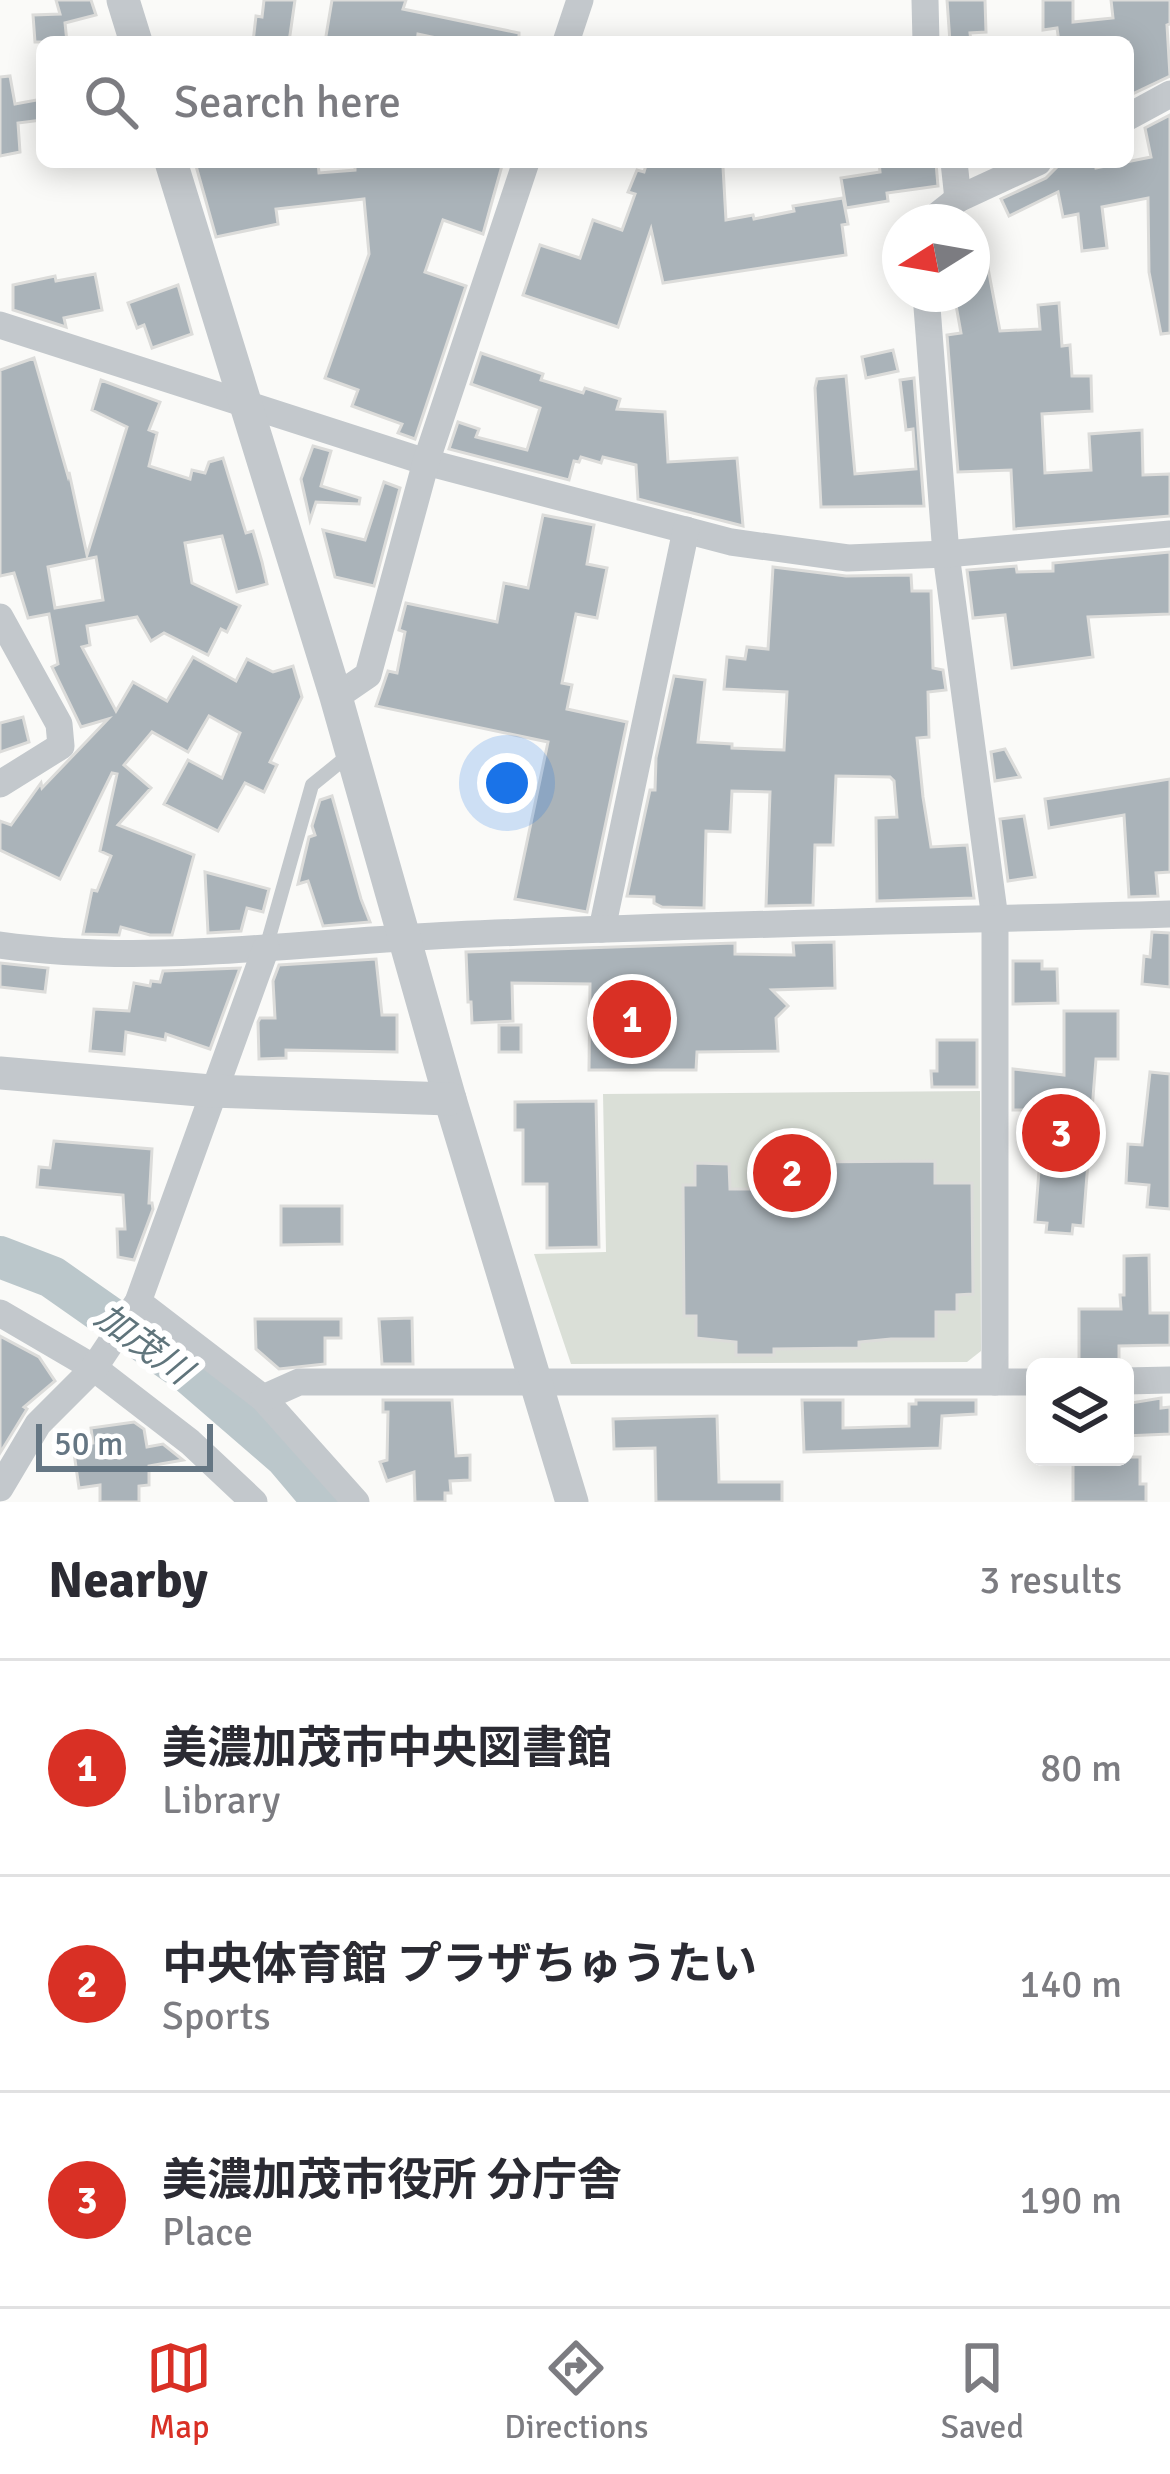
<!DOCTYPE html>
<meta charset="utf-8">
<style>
body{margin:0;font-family:Signika,"Noto Sans JP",sans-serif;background:#f2f2f3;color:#2b2b33}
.controls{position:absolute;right:36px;bottom:36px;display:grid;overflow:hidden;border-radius:18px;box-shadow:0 6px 30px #0003}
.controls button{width:108px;height:108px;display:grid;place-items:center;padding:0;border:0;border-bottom:3px solid #e1e1e2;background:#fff;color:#2b2b33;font:60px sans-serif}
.compass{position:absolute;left:882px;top:204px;width:108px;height:108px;border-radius:50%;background:#fff;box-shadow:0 6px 30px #0003;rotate:259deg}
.scale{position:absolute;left:36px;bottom:30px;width:177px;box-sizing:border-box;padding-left:12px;border:6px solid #657683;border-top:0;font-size:33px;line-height:42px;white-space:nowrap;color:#657683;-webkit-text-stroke:9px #fff;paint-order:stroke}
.you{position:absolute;left:507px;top:783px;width:42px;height:42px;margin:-30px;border:9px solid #fff;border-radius:50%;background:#1a73e8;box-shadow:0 0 0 18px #1a73e833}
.badge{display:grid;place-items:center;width:78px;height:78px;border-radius:50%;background:#d93025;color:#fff;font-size:39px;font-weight:700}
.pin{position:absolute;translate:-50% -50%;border:6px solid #fff;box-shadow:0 3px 12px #0006}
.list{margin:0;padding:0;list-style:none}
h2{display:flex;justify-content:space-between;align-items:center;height:156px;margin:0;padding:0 48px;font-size:51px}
h2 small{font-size:39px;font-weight:400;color:#7c7c81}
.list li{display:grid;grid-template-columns:78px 1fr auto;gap:36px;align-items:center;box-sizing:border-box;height:216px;padding:0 48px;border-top:3px solid #e1e1e2}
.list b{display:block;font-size:45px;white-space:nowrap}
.list p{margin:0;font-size:39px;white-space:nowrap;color:#7c7c81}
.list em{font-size:39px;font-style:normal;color:#7c7c81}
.icon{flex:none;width:66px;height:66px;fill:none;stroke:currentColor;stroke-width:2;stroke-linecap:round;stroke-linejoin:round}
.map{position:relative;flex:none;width:1170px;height:1502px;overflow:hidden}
.search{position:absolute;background:#fff;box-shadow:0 6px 30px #0003;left:36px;right:36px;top:36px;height:132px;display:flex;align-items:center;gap:30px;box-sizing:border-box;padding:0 42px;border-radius:18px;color:#7c7c81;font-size:45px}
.sheet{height:804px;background:#fff}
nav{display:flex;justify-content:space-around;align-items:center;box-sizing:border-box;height:168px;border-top:3px solid #e1e1e2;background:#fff;font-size:33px;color:#7c7c81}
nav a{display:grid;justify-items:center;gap:6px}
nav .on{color:#d93025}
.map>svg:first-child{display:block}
.green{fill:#dadfd7}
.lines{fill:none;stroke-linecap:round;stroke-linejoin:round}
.river{stroke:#bbc7cb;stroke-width:42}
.building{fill:#aab3b9;stroke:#dcdcda;stroke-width:3;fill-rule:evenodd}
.service{stroke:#c3c8cc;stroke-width:14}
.minor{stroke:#c3c8cc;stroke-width:27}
.tertiary{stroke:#c3c8cc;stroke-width:33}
.labels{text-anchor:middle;stroke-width:12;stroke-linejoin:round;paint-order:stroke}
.water-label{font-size:36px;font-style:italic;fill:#60757c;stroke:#fff}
</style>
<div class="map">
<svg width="1170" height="1502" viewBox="0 0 1170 1502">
<rect width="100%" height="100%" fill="#fafaf8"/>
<polygon class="green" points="980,1091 981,1351 967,1362 571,1364 534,1254 606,1252 603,1094"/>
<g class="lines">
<polyline class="river" points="0,1257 52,1277 189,1373 285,1456 324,1502"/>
</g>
<g class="building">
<polygon points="56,0 91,0 96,15 65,23 67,42 35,42 33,15 60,14"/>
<polygon points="264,0 295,0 289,42 253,42 256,16 262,17"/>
<polygon points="332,0 406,0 403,9 519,33 519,42 455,42 418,34 417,42 325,42"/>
<polygon points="947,0 985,0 986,32 970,33 971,42 950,42"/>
<polygon points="1043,0 1073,0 1073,22 1113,18 1111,0 1170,0 1170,24 1167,25 1170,76 1128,96 1128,42 1059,42 1057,28 1043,30"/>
<polygon points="10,76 15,104 42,99 42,120 18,123 20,152 0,156 0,77"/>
<polygon points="1170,115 1170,333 1161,334 1149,272 1148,198 1102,207 1107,248 1082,251 1078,214 1063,217 1058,192 1009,216 1001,199 1046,178 1058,166 1095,162 1096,168 1151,157 1145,128"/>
<polygon points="219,162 318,162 319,173 355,170 355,162 503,162 483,234 443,220 425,272 466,286 415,439 398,433 402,424 352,406 358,390 325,378 369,254 364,199 276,209 278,224 216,237 196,166"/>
<polygon points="647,162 710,162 723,167 726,220 753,215 754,219 794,211 793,206 843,198 848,224 842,225 846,255 663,283 651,229 618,327 523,295 540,245 580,258 593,220 622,230 635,194 628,192 637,170 644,172"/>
<polygon points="879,162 915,162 916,166 936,163 938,186 887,193 888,201 846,208 841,178 880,172"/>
<polygon points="983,242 1000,331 1040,329 1038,305 1059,303 1062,346 1070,345 1072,376 1091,376 1092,411 1042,414 1045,473 1091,470 1089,434 1142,430 1143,475 1170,474 1170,516 1014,529 1011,470 958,472 947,335 961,333 954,294 972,294 972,243"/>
<polygon points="95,274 102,310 64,318 66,327 13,310 13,285 55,276 56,281"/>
<polygon points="178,285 192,334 152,348 144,325 137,328 128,303"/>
<polygon points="893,350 898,371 866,378 862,357"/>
<polygon points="481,353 543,374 541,380 583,393 585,388 620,399 617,409 665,412 668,462 737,458 743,526 638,499 636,465 603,457 601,463 581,457 579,462 574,461 569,480 449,449 458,422 479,429 476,437 527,450 540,408 471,384"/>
<path d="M34 358 68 476 69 472 87 555 127 427 92 410 101 380 160 402 149 430 157 433 149 466 190 479 192 470 205 473 209 462 223 458 246 533 253 531 262 562 267 584 237 592 222 536 185 543 192 583 240 606 227 632 221 629 208 655 164 633 151 641 137 617 87 626 90 645 82 647 116 711 133 682 167 701 193 657 236 681 247 659 273 672 293 666 302 697 270 762 277 765 264 792 245 783 218 831 164 804 188 760 222 778 240 733 209 716 188 752 152 732 124 765 151 788 118 825 194 855 172 935H150L121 927 119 935 83 934 92 890 97 891 111 856 100 851 117 774 112 773 60 879 0 850V821L11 825 41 783 42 788 108 719 81 727 52 667 58 664 49 614 28 618 14 573 0 576V370ZM96 557 103 600 55 608 48 567Z"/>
<polygon points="846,376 855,474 916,469 913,429 906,430 900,380 914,378 924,506 821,507 815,388 817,379"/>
<polygon points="313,446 331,451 321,486 360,498 359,504 316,502 310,520 301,479"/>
<polygon points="384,482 400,488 374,586 335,577 323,530 365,540"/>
<polygon points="543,515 594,525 587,564 607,568 597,618 576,614 562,683 572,685 567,709 627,722 587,912 515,899 548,742 376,706 388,671 397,673 405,632 399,630 406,603 497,622 504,583 528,588"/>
<polygon points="1170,552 1170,614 1088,617 1093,657 1012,668 1005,615 973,618 967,570 1016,566 1017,572 1053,571 1053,563"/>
<polygon points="773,567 846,576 911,575 912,591 931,591 933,668 943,670 946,690 928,692 929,737 917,738 923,797 931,847 967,845 974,898 877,901 876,818 897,817 894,781 890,777 836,776 833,845 815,845 813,905 766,906 770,792 732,791 730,832 706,831 704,908 662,907 654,903 654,897 627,896 650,790 655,790 656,758 674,676 705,680 698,742 732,744 732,748 784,750 787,692 724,689 727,657 745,659 747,647 768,649"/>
<polygon points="23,717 29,742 0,752 0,723"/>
<polygon points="1005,749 1020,777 995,781 991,752"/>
<polygon points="1170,779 1170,872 1156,873 1158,896 1129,897 1124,815 1049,828 1045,799"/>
<polygon points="332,796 361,899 370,922 323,926 308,881 298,884 309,837 315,835 312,826 320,800"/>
<polygon points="1024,816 1035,877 1008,881 1000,819"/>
<polygon points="205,872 269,889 263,912 247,908 241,931 208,933"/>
<polygon points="1152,932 1170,933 1170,987 1142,984 1144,956 1150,957"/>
<polygon points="834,942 835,988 772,990 788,1006 776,1018 778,1051 697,1052 696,1070 589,1070 590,984 512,983 513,1021 472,1023 471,1002 468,1002 466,952 735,943 735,954 794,955 793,943"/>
<polygon points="376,959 382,1015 397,1015 397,1052 286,1050 286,1058 259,1059 258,1022 260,1018 275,1018 273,981 279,965"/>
<polygon points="1013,961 1042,961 1042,969 1057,969 1058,1003 1013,1004"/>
<polygon points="0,963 48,968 45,992 0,987"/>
<polygon points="240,968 210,1049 166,1034 165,1040 126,1032 124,1054 90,1051 94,1009 129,1011 134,983 150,986 151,981 160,982 163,971"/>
<polygon points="1064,1011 1118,1011 1118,1059 1096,1059 1083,1226 1073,1225 1072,1234 1046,1232 1047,1223 1035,1222 1040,1158 1029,1157 1033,1110 1013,1110 1013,1069 1064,1075"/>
<rect x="499" y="1025" width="22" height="27"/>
<polygon points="937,1040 977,1040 977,1087 932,1087 931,1071 937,1071"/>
<polygon points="1150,1072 1170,1074 1170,1209 1147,1207 1149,1185 1126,1183 1128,1144 1142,1145"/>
<polygon points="596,1101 599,1247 547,1248 547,1184 523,1184 523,1130 515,1130 515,1102"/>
<polygon points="54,1141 152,1149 149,1203 152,1203 153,1209 134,1260 118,1257 117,1229 125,1229 123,1195 37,1187 39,1167 50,1168"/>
<polygon points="786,1155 805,1155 804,1162 935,1161 935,1183 972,1183 973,1294 957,1295 957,1312 936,1312 936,1339 891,1339 859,1342 859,1348 774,1349 774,1355 736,1355 736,1342 696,1338 696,1316 684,1316 683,1185 695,1185 695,1163 729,1164 730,1189 767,1189 769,1168 786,1168"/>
<polygon points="281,1206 342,1206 342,1244 281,1245"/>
<polygon points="1149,1255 1150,1313 1170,1313 1170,1345 1119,1346 1119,1364 1079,1366 1079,1309 1121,1309 1120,1295 1124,1295 1124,1256"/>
<polygon points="412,1318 413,1364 382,1364 379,1319"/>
<polygon points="255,1319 341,1319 341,1338 325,1338 325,1364 279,1369 256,1349"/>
<polygon points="0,1336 39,1357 55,1381 24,1407 27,1409 0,1453"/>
<polygon points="1161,1398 1161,1408 1170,1407 1170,1434 1125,1436 1125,1404"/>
<polygon points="383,1400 452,1400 456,1456 470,1455 470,1480 450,1481 451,1493 445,1493 445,1502 415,1502 414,1472 387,1481 380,1462 387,1460 388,1412 383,1412"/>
<polygon points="802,1400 843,1400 843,1428 909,1426 909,1404 916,1404 916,1400 976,1400 976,1414 942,1416 940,1448 804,1452"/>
<polygon points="717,1416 719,1482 782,1482 782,1502 656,1502 655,1448 614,1449 613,1419"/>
<polygon points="134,1422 144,1429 147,1447 163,1444 183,1460 149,1466 149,1485 139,1486 139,1502 100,1502 100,1485 79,1488 73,1446 93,1443 91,1428"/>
<polygon points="1098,1457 1140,1457 1140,1484 1146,1484 1146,1502 1073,1502 1073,1459"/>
</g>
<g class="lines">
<polyline class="service" points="266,948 312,785 349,755"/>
<g class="minor">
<polyline points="925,0 926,42"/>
<polyline points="566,42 580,0"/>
<polyline points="1128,117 1170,94"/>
<polyline points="954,162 958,199"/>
<polyline points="929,222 958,199 1038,162"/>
<polyline points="926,294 946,554 995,919 995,1382"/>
<polyline points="0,325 426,462 731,542 848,558 946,554 1170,534"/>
<polyline points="0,617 59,724 61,746 0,784"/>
<polyline points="336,697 368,675 426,462 526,162"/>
<polyline points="602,929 686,530"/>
<path d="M0 945C149 966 303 942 453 935 692 924 931 921 1170 914"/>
<polyline points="138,1302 263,1398 356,1502"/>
<polyline points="0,1313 94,1368 190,1442 254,1502"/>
<polyline points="1125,1381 1170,1380"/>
<polyline points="263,1398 299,1382 1035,1382"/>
<polyline points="0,1488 38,1424 94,1368 138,1302 266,948"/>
</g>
<g class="tertiary">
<polyline points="123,0 136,42"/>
<polyline points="171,162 336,697 450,1099 572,1502"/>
<polyline points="0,1073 211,1091 450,1099"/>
</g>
</g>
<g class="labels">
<g class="water-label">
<text transform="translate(144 1343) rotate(36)" y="13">加茂川</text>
</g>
</g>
</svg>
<div class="controls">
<button><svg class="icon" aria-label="layers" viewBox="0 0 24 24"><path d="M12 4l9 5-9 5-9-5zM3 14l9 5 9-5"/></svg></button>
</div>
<svg class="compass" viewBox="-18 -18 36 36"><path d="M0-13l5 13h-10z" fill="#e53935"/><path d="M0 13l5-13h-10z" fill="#7c7c81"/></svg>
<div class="scale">50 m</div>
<div class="you"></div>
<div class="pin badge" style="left:632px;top:1019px">1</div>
<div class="pin badge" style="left:792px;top:1173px">2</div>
<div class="pin badge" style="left:1061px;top:1133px">3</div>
<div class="search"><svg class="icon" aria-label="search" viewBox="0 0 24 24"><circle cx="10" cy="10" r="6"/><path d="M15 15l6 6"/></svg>Search here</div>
</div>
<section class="sheet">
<h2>Nearby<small>3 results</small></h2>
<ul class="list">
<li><span class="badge">1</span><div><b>美濃加茂市中央図書館</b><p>Library</p></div><em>80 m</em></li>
<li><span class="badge">2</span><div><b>中央体育館 プラザちゅうたい</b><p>Sports</p></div><em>140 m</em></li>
<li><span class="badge">3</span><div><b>美濃加茂市役所 分庁舎</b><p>Place</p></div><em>190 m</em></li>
</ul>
</section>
<nav>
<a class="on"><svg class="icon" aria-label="map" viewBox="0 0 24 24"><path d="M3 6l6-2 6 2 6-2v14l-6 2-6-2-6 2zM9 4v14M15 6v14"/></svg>Map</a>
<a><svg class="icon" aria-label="directions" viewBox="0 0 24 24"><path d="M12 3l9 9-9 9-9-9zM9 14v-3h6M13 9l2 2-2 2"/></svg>Directions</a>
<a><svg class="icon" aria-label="saved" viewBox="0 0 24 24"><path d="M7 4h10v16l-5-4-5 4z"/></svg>Saved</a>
</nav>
